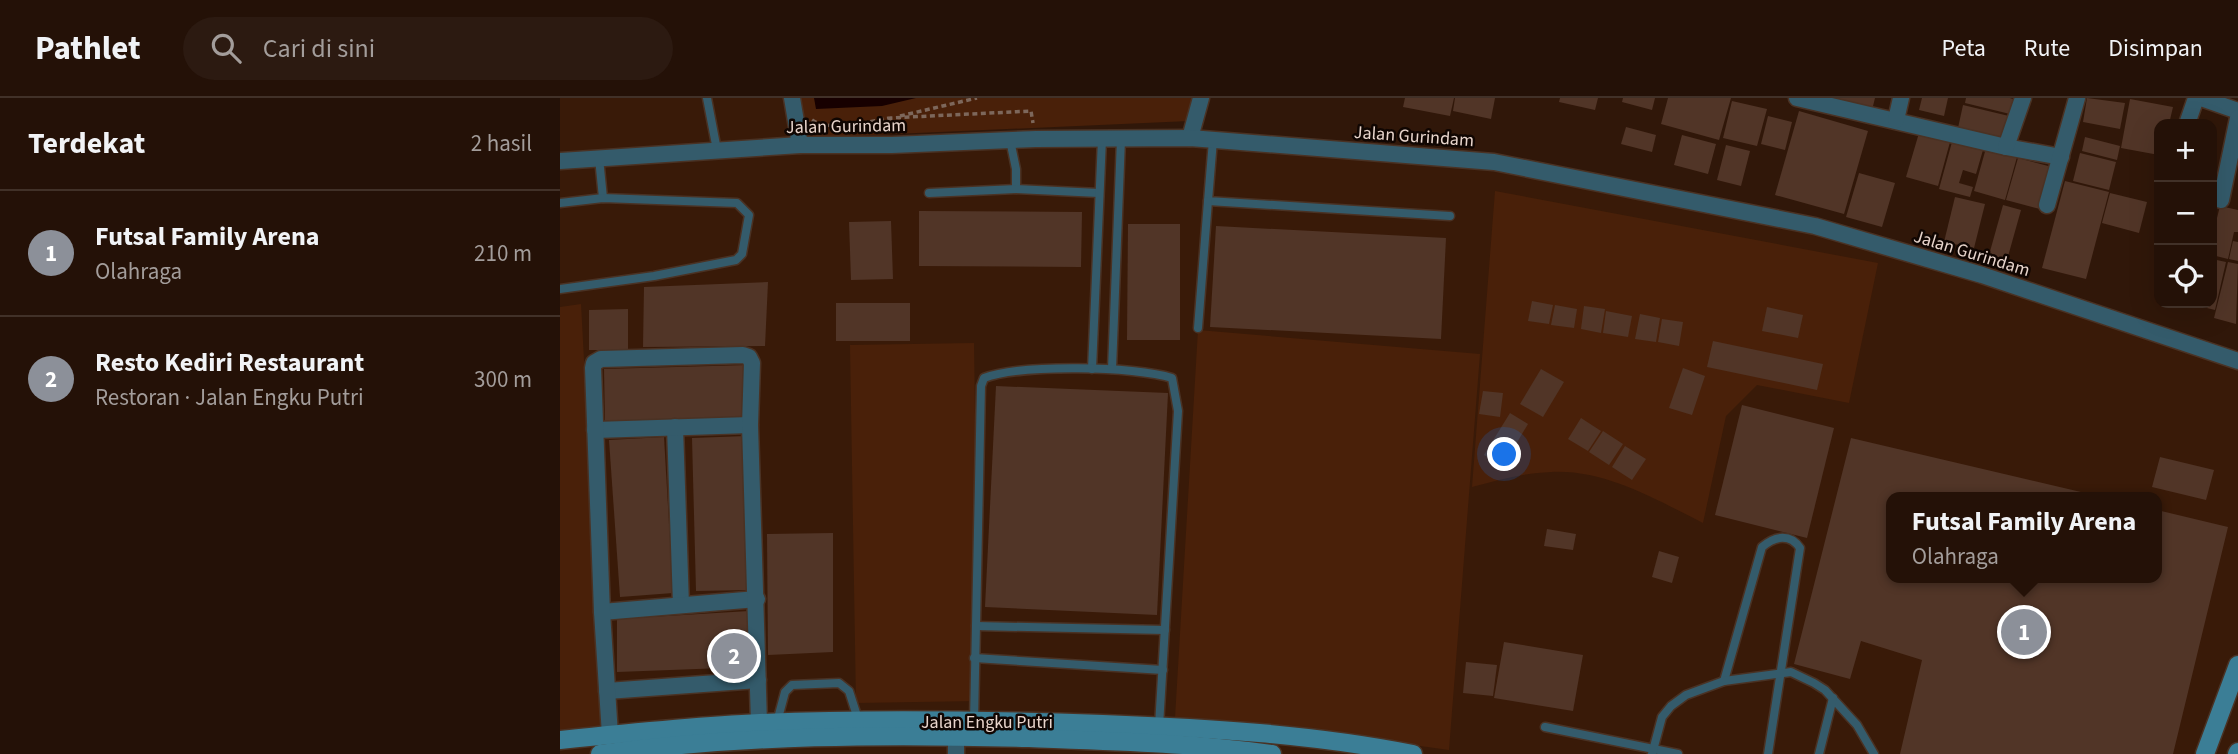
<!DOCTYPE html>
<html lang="id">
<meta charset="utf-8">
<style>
body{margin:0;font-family:"Source Sans 3",sans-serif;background:#2c1a11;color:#f1f3f6}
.controls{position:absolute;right:21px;top:21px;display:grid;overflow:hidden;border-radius:14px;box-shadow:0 7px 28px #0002}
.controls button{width:63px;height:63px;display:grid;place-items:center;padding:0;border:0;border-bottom:2px solid #413128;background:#241107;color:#f1f3f6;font:35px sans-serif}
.you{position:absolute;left:945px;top:357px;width:24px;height:24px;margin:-18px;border:5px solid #fff;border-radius:50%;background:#1a73e8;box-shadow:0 0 0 10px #1a73e833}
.badge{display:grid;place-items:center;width:46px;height:46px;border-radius:50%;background:#8c9099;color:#fff;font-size:23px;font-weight:700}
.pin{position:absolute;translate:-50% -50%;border:4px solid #fff;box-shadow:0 2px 7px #0006}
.popup{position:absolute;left:1326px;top:394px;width:276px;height:91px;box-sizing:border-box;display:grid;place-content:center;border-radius:14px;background:#241107;filter:drop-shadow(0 2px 5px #0005);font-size:23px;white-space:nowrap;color:#a39d9b}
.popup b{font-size:26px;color:#f1f3f6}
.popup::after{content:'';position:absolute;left:50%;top:100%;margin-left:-14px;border:14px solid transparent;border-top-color:#241107}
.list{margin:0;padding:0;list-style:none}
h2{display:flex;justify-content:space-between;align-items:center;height:91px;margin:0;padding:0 28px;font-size:30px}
h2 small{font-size:23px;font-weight:400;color:#a39d9b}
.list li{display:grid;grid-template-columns:46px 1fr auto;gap:21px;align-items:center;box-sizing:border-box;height:126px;padding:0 28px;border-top:2px solid #413128}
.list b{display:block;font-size:26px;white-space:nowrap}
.list p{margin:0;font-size:23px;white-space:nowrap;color:#a39d9b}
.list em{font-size:23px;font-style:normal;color:#a39d9b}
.icon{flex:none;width:38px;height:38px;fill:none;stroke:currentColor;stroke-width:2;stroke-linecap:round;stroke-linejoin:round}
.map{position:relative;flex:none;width:1678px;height:656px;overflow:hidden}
header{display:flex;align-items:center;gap:42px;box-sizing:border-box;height:98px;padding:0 35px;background:#241107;border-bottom:2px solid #413128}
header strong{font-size:33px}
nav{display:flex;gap:38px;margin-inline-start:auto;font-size:24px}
.search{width:490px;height:63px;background:#2c1a11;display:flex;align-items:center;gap:18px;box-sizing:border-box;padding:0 24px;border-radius:38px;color:#a39d9b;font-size:26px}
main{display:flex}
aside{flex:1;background:#241107}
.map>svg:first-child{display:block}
.built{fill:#391a08;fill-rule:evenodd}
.green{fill:#492009}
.water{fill:#170000}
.building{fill:#513527}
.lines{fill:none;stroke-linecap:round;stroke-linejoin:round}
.service-casing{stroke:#4a3224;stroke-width:11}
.minor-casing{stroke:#4a3224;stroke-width:19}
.secondary-casing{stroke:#4a3224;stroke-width:21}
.path{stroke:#7d675b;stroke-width:3.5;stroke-dasharray:5 3.5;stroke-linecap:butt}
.service{stroke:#345b6b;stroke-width:8}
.minor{stroke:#345b6b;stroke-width:16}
.secondary{stroke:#3b7e96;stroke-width:18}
.labels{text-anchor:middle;stroke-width:5;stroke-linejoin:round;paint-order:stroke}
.street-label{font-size:18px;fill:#e8d5cc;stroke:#100602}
</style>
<header>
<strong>Pathlet</strong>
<div class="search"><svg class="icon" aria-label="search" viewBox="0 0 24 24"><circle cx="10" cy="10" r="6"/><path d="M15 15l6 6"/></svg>Cari di sini</div>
<nav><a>Peta</a><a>Rute</a><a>Disimpan</a></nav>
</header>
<main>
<aside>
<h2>Terdekat<small>2 hasil</small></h2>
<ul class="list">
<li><span class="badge">1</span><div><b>Futsal Family Arena</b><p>Olahraga</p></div><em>210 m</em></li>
<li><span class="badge">2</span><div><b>Resto Kediri Restaurant</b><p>Restoran · Jalan Engku Putri</p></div><em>300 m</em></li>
</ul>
</aside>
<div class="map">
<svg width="1678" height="656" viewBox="0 0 1678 656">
<rect width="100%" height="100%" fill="#301709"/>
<path class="built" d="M0 0H232L240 47 630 40 934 64 1255 128 1678 263V656H0ZM1331 399H1597V480H1331Z"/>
<g class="green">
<polygon points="237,0 635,0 629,23 244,40"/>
<path d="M935 93 1318 165 1289 305 1197 287 1166 318 1143 425C1097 402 1045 371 991 374 964 375 938 382 912 389Z"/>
<polygon points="21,206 44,635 0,634 0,209"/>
<polygon points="638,232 920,256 889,652 753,633 615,620"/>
<polygon points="414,245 419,603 296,605 290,247"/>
</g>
<polygon class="water" points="254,0 356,0 322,8 256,11"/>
<g class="building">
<polygon points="845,0 894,0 890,18 843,9"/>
<polygon points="895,0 935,0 931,21 893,13"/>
<polygon points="1000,0 1038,0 1035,12 999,4"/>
<polygon points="1063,0 1095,0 1092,12 1062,4"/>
<polygon points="1108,0 1171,0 1159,42 1101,26"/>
<polygon points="1276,0 1315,0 1312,12 1275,3"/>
<polygon points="1362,0 1388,0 1384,18 1359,12"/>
<polygon points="1406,0 1450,0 1453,1 1450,16 1405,5"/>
<polygon points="1527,0 1565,5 1560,31 1523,24"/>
<polygon points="1570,1 1613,9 1609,26 1599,26 1599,57 1561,50"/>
<polygon points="1172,3 1207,11 1197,48 1163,40"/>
<polygon points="1403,7 1449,18 1443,41 1398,30"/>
<polygon points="1239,13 1308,33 1284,116 1215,97"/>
<polygon points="1208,18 1232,24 1225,52 1201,46"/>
<polygon points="1066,29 1096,37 1092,54 1061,46"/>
<polygon points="1359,35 1390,44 1378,88 1346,79"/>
<polygon points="1122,37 1156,46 1148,76 1114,67"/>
<polygon points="1525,39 1560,48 1557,62 1522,53"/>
<polygon points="1392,44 1423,52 1416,76 1403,72 1399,85 1413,89 1410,99 1379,91"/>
<polygon points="1166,47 1190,53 1181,88 1157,82"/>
<polygon points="1426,50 1457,59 1445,102 1414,93"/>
<polygon points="1520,55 1556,64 1549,92 1513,83"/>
<polygon points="1458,60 1492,69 1480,111 1446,102"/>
<polygon points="1299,75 1335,85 1322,129 1286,119"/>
<polygon points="1505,83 1549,94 1526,181 1482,170"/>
<polygon points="1550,95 1587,104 1579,135 1542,125"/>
<polygon points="1395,99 1425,106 1414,150 1384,144"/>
<polygon points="1443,107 1461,112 1447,162 1429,157"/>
<polygon points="1660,108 1678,112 1678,134 1674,134 1668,161 1652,157 1652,140"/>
<polygon points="359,113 522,114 521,169 359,168"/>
<polygon points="331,123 333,181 291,182 289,124"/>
<polygon points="568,126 620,126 620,242 567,242"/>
<polygon points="656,128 886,140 881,241 650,229"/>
<polygon points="1673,143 1678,144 1678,163 1669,161"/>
<polygon points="1652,161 1666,164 1655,212 1639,208 1640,205 1652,205"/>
<polygon points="1668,164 1678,166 1676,226 1654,220"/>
<polygon points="208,184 205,248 83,249 84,189"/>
<polygon points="972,203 993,207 989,226 968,223"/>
<rect x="276" y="205" width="74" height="38"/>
<polygon points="995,207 1017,211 1014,230 991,227"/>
<polygon points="1024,208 1045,211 1041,235 1021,231"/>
<polygon points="1207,209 1243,217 1238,240 1202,233"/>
<polygon points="68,211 68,252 29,252 29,212"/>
<polygon points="1046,213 1072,218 1068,239 1043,235"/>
<polygon points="1080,216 1100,220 1096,244 1075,241"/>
<polygon points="1102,221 1123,224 1119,248 1098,244"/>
<polygon points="1153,243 1263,266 1257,292 1147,269"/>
<polygon points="188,267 189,321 45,325 44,271"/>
<polygon points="1123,270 1145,278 1132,317 1109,310"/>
<polygon points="981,271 1004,284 983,319 960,306"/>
<polygon points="436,288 608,295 597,517 425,509"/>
<polygon points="923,293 943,295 940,319 919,316"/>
<polygon points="1182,307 1274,330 1247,440 1155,417"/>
<polygon points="950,315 968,326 943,368 924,357"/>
<polygon points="1021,320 1041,333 1028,353 1008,341"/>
<polygon points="1043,333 1063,346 1049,367 1029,354"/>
<polygon points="186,338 190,492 136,493 132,340"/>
<polygon points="104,339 113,495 60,499 49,342"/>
<polygon points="1291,340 1538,398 1331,399 1331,480 1597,480 1597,412 1668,429 1613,656 1340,656 1362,562 1301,543 1290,581 1234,566"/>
<polygon points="1065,348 1086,361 1072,382 1052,369"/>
<polygon points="1600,359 1654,372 1646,402 1592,389"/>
<polygon points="987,431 1016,436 1013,452 984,448"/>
<polygon points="273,435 273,554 208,557 207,436"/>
<polygon points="1099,453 1119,459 1112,485 1092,479"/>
<polygon points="189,513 190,569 57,574 57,521"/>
<polygon points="944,544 1023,557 1013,613 934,600"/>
<polygon points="906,564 937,567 933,598 903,595"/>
</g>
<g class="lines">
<g class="service-casing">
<g id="service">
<polyline points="147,0 157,52"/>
<polyline points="450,42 456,71 456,91"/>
<polyline points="653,42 648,103 890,118"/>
<polyline points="39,60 43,100"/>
<polyline points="369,95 456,91 539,95"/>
<polyline points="0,105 43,100 177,105 189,117 182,156 176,162 94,178 0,191"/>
<polyline points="638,230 648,103"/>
<polyline points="532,271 542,41"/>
<polyline points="552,271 561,41"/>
<polyline points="416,528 605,532"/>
<polyline points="414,560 603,572"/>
<path d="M1164 583 1202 449C1215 438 1230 435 1240 450L1208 656"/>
<path d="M414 623 421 288 424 280C460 266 575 268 612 280L618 313 599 628"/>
<polyline points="217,624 225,594 232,587 279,585 289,593 299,624"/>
<polyline points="985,629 1118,656"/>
<polyline points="1092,656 1102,619 1111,608 1126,597 1164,583 1231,574 1254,585 1265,592 1297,627 1314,656"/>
<polyline points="1259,656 1273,600"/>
</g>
</g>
<g class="minor-casing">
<g id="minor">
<polyline points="232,0 240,47"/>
<polyline points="1237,0 1446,49 1501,59"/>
<polyline points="1641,0 1678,13"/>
<polyline points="1336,22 1341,0"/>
<polyline points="1627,26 1636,0"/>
<polyline points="630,40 641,0"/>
<polyline points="1446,49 1463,0"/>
<polyline points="0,63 240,47 332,47 476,41 630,40 934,64 1255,128 1422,177 1678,263"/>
<polyline points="1661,102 1678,20"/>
<polyline points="1487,107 1517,0"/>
<polyline points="115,329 121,507"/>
<polyline points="35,332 190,327"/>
<polyline points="42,514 197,501"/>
<polyline points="47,593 198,582"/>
<polyline points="50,637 42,514 33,270 34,265 41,261 183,257 189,259 192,265 190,327 199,625"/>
<polyline points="396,656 396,638"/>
</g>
</g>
<g class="secondary-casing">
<g id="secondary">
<path d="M0 642C66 635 133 628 200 625 314 620 429 622 543 626 647 630 752 636 853 656"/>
<path d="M40 656C182 637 326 636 469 640 550 643 632 645 712 656"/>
<polyline points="1645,656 1678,567"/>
<polyline points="1677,656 1678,654"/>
</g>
</g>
<g class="path">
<polyline points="340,18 417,0"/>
<path d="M252 22C269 34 309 24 329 20"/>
<polyline points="331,31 330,20 471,13 473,25"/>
</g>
<use href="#service" class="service"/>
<use href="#minor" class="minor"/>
<use href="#secondary" class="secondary"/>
</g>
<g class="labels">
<g class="street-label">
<text transform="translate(286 28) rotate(-1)" y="6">Jalan Gurindam</text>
<text transform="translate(854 38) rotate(4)" y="6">Jalan Gurindam</text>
<text transform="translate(1412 155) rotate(17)" y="6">Jalan Gurindam</text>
<text x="427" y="630">Jalan Engku Putri</text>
</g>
</g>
</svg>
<div class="controls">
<button>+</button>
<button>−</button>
<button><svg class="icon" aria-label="locate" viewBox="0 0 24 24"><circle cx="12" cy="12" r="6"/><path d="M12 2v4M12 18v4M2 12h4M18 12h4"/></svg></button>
</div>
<div class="you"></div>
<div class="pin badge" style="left:1464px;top:534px">1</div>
<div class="popup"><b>Futsal Family Arena</b>Olahraga</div>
<div class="pin badge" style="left:174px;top:558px">2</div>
</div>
</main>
